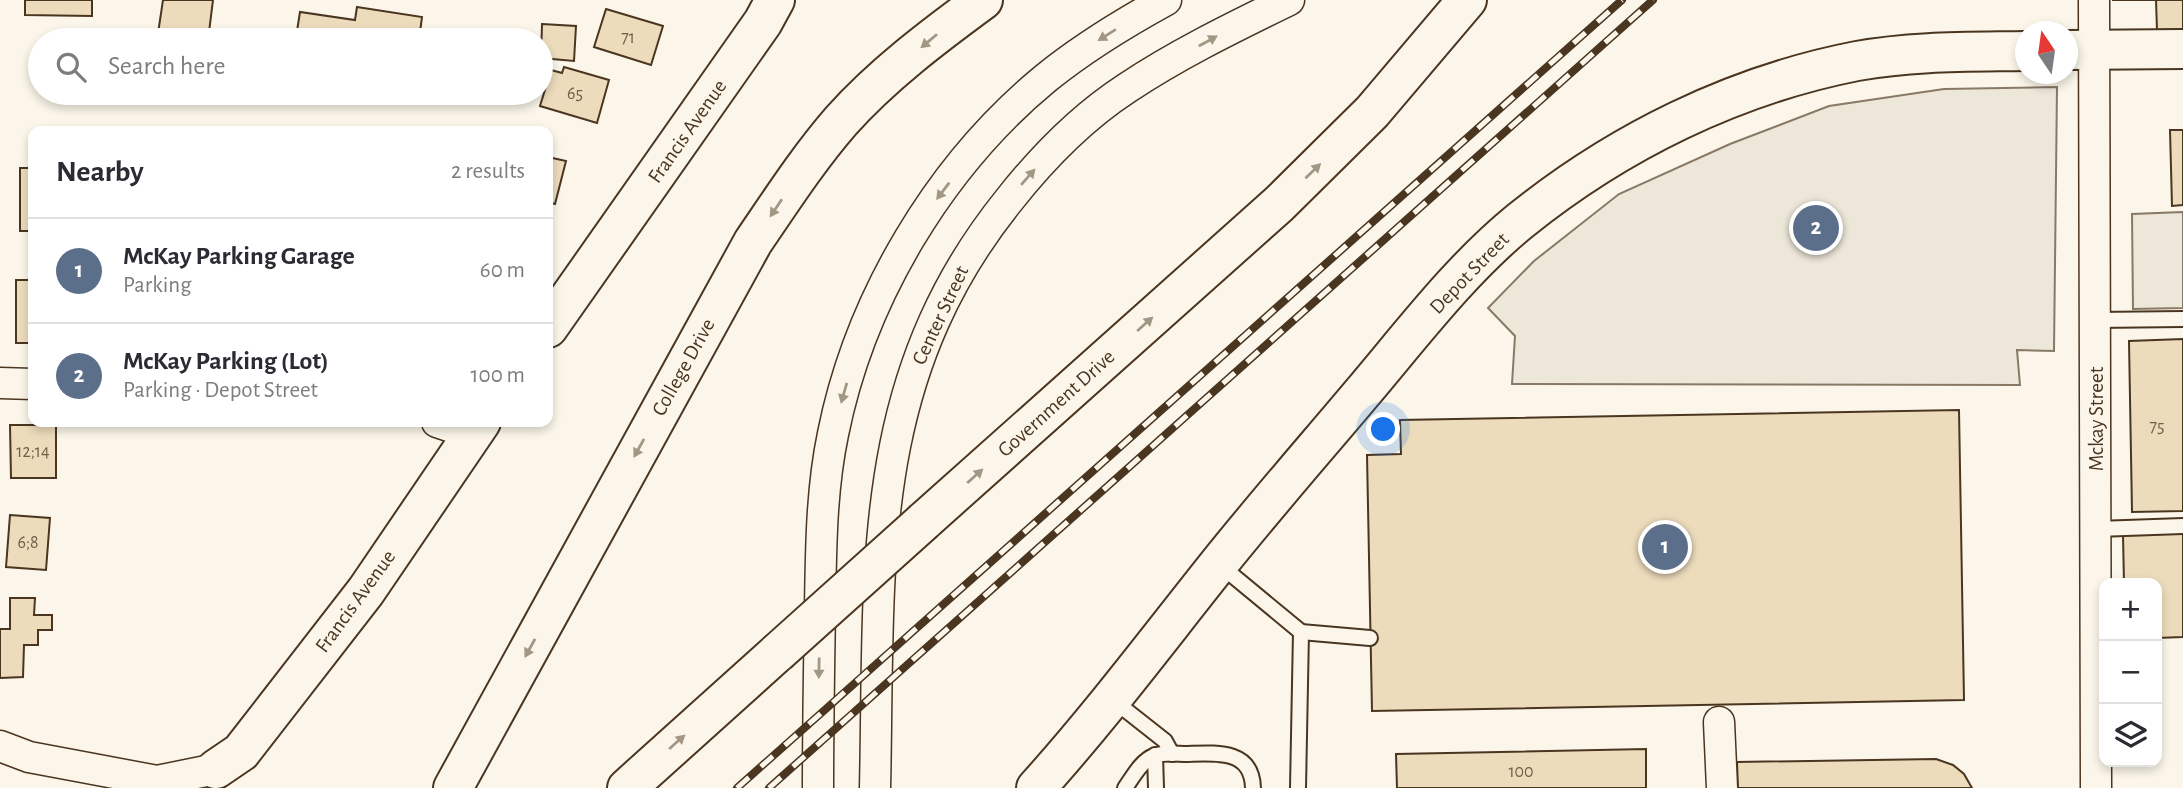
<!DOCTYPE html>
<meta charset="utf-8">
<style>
body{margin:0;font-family:"Alegreya Sans",sans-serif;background:#f7f7f7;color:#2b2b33}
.controls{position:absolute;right:21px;bottom:21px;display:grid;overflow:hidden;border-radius:14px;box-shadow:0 4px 10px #0003}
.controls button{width:63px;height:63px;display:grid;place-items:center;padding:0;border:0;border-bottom:2px solid #e1e1e2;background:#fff;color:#2b2b33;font:35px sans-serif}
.compass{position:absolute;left:2015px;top:21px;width:63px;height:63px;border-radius:50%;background:#fff;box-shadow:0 4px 10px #0003;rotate:347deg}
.you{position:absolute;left:1384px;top:430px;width:24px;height:24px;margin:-18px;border:5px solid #fff;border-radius:50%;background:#1a73e8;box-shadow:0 0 0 10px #1a73e833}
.badge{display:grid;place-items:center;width:46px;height:46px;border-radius:50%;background:#c62828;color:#fff;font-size:23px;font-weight:700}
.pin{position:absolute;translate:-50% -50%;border:4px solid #fff;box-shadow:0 2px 7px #0006}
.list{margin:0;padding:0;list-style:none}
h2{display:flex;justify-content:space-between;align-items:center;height:91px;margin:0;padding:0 28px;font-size:30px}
h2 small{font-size:23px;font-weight:400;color:#7c7c81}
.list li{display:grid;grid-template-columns:46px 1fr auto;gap:21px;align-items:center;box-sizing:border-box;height:105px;padding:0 28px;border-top:2px solid #e1e1e2}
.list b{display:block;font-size:26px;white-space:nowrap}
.list p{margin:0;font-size:23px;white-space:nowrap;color:#7c7c81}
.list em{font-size:23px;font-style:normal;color:#7c7c81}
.icon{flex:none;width:38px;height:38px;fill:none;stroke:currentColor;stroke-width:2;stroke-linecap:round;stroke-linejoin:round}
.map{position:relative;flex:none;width:2183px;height:788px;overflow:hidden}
.search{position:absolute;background:#fff;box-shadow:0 4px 10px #0003;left:28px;top:28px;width:525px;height:77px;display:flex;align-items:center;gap:18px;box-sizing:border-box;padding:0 24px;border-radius:38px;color:#7c7c81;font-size:26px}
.panel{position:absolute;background:#fff;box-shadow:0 4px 10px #0003;left:28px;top:126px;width:525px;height:301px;border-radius:14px}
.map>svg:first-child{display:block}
.parking{fill:#ede7d9;stroke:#887966;stroke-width:2}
.building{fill:#ecdcbc;stroke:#4a3520;stroke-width:2}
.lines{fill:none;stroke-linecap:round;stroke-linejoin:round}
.lane-casing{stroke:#4a3520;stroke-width:18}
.street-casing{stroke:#4a3520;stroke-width:33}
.secondary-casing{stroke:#4a3520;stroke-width:42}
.lane{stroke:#fbf6e9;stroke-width:14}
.street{stroke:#fbf6e9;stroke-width:30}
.secondary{stroke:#fbf6e9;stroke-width:38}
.rail-casing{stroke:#4a3520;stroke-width:8}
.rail{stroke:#fbf6e9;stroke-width:5;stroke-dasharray:16;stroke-linecap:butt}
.secondary-bridge-casing{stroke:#4a3520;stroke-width:42;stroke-linecap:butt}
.secondary-bridge{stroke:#fbf6e9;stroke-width:38}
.oneway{fill:#a29684}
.labels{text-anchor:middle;stroke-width:5;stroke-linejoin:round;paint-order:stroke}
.number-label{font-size:18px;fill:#725f47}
.street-label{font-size:21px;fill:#4a3520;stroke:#fbf6e9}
</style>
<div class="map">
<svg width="2183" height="788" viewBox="0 0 2183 788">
<rect width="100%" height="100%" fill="#fbf6e9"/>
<g class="parking">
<polygon points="2057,87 2054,351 2017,350 2020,385 1512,384 1515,336 1488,308 1534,261 1619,194 1730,144 1829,106 1944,89"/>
<polygon points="2183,212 2183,308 2133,309 2132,214"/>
</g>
<g class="building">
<polygon points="25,0 92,0 92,16 25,15"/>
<polygon points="163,0 213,0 208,40 157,40"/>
<polygon points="2112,0 2183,0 2183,29 2157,30 2156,0"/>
<polygon points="357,7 422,17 419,40 302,40 304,33 297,31 300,12 355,20"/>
<polygon points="606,9 663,26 651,65 594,47"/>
<polygon points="542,24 576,26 574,61 541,58"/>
<polygon points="564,67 609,80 597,123 540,106 551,70 562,73"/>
<polygon points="2170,130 2183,130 2183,205 2172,206"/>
<polygon points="548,157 566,161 555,204 548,202"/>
<rect x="20" y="168" width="13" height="63"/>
<rect x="16" y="280" width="17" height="63"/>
<polygon points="2183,339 2183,511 2132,512 2129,341"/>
<polygon points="1959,410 1964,700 1372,711 1367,455 1401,454 1400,420"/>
<polygon points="10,425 56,425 56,478 11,478"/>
<polygon points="10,515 50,518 46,570 6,567"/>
<polygon points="2183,533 2183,637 2157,638 2157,583 2124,583 2123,535"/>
<polygon points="10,598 35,598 34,615 52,615 52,630 38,630 38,645 24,645 23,677 0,678 0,629 10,629"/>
<polygon points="1646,749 1646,788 1397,788 1396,754"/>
<polygon points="1936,759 1953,765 1964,774 1972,788 1738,788 1737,762"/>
</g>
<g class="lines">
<g class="lane-casing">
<g id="lane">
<polyline points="2095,320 2183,319"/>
<polyline points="2097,529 2183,526"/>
<polyline points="1220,565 1301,632 1298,788"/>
<polyline points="1301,632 1370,638"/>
<polyline points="1113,700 1165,741 1172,754"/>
<polyline points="1155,755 1156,788"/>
<path d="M1125 788C1133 777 1141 761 1154 756 1163 752 1177 754 1187 754 1216 753 1252 749 1253 788"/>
</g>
</g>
<g class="street-casing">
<g id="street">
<polyline points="2094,0 2096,788"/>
<polyline points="0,383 33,384"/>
<polyline points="437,422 473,434"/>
<polyline points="1719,722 1722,788"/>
<polyline points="0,746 29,757 157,781 216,769"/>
<path d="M818 788C818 728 819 668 820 608 821 551 821 491 833 434 860 299 939 166 1046 78 1083 48 1124 23 1166 0"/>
<path d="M875 788C880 570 863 381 1009 200 1043 157 1081 118 1127 88 1178 54 1234 27 1289 0"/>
</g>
</g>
<g class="secondary-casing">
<g id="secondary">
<polyline points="2068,50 2183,49"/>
<polyline points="548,328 763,22 775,0"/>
<polyline points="924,521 1279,204 1372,112 1467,0"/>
<polyline points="216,769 241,752 366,591 481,422"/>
<path d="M453 788 753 242C781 201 808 159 841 121 882 75 934 36 983 0"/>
<polyline points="627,788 777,653"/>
<path d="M1036 788C1100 717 1157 641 1216 567 1264 507 1314 450 1362 393 1412 334 1461 269 1520 221 1618 142 1734 85 1857 61 1913 51 1969 52 2025 51"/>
</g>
</g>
<use href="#lane" class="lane"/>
<use href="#street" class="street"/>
<use href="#secondary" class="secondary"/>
<g class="rail-casing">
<g id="rail">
<polyline points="737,788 1622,0"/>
<polyline points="769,788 1653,0"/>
</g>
</g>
<use href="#rail" class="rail"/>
<g class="secondary-bridge-casing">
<polyline id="secondary-bridge" points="777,653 924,521"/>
</g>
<use href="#secondary-bridge" class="secondary-bridge"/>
</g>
<defs><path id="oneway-solid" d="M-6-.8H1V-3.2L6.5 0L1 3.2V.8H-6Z" transform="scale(1.75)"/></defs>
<g class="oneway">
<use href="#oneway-solid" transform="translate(1107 35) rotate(148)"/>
<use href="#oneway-solid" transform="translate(929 41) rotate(140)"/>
<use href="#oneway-solid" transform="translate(1208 41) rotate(-29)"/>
<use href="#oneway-solid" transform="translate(1313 171) rotate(-44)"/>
<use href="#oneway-solid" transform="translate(1028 177) rotate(-49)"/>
<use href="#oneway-solid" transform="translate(943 191) rotate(127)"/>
<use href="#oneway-solid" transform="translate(776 208) rotate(124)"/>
<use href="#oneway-solid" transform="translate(1145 324) rotate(-42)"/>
<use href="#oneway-solid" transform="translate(844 393) rotate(106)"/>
<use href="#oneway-solid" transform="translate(639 448) rotate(119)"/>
<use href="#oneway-solid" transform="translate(975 476) rotate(-42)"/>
<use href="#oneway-solid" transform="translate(530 648) rotate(119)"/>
<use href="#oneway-solid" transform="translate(819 668) rotate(91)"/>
<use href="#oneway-solid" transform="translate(677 742) rotate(-42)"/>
</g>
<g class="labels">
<g class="number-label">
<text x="628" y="43">71</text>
<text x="575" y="99">65</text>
<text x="2157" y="432">75</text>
<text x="33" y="457">12;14</text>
<text x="28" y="548">6;8</text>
<text x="1521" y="777">100</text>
</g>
<g class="street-label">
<text transform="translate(687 131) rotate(-55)" y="7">Francis Avenue</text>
<text transform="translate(1469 273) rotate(-46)" y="7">Depot Street</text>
<text transform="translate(940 315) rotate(-65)" y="7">Center Street</text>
<text transform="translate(683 367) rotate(-61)" y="7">College Drive</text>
<text transform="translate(1056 403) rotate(-42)" y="7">Government Drive</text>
<text transform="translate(2096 419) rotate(-90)" y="7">Mckay Street</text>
<text transform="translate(355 601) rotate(-54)" y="7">Francis Avenue</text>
</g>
</g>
</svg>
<div class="controls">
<button>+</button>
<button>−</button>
<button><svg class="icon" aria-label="layers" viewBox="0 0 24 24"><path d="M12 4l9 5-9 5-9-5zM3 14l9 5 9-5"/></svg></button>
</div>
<svg class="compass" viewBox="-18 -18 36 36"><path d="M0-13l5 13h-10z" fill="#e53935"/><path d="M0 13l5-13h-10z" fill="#7c7c81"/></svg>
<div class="you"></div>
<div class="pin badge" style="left:1665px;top:547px;background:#5c6f8a">1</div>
<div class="pin badge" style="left:1816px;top:228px;background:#5c6f8a">2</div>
<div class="search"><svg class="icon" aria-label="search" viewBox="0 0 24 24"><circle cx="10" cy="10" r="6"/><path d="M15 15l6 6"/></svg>Search here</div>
<section class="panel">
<h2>Nearby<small>2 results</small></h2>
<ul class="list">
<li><span class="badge" style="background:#5c6f8a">1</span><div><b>McKay Parking Garage</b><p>Parking</p></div><em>60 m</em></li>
<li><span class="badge" style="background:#5c6f8a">2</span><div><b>McKay Parking (Lot)</b><p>Parking · Depot Street</p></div><em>100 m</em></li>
</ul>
</section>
</div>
